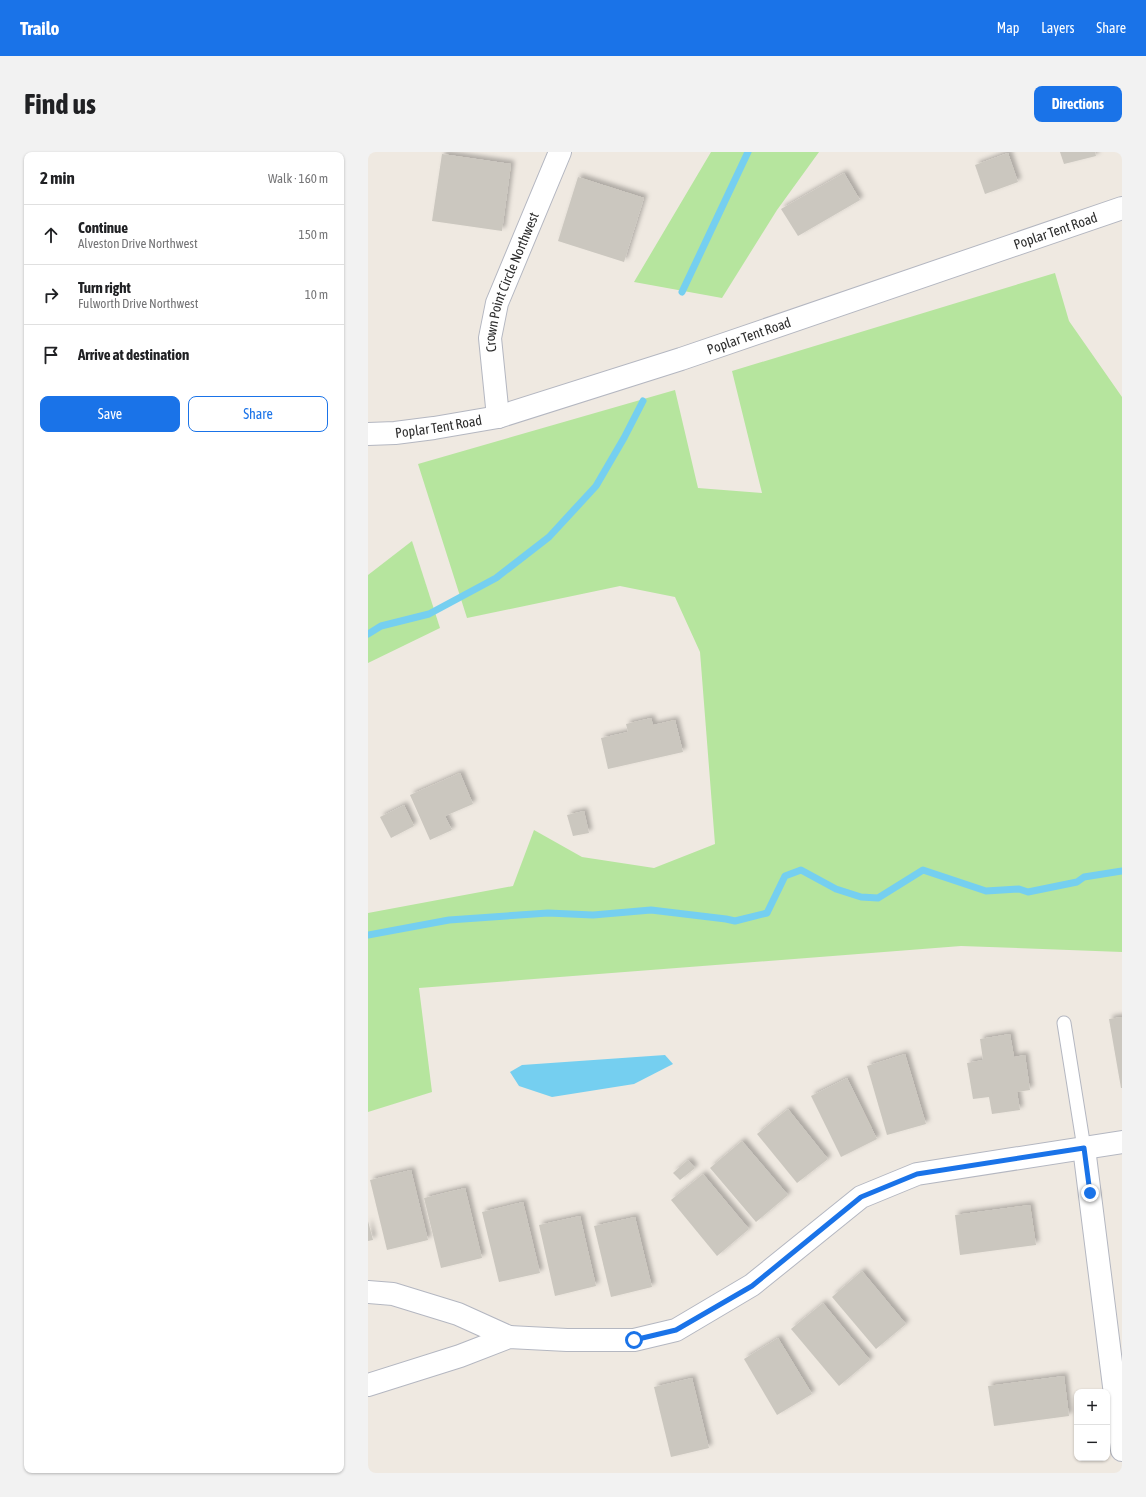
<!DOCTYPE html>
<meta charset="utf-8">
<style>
body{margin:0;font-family:"Asap Condensed",sans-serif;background:#f2f2f2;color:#202124}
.controls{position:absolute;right:12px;bottom:12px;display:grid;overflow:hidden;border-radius:8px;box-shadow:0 1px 3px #0004}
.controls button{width:36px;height:36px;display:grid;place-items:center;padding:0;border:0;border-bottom:1px solid #e0e0e0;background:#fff;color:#202124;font:20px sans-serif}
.stop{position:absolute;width:12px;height:12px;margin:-9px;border:3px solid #1a73e8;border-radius:50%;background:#fff}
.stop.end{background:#1a73e8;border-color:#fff;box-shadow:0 1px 4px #0008}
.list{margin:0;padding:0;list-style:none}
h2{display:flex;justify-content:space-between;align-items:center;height:52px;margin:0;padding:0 16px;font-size:17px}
h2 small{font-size:13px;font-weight:400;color:#757577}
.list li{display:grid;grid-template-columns:26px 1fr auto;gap:12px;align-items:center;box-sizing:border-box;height:60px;padding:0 16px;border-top:1px solid #e0e0e0}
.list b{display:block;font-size:15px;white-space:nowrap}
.list p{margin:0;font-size:13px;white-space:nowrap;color:#757577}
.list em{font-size:13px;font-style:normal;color:#757577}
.actions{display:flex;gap:8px;padding:12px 16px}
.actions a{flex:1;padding:9px 0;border:1px solid #1a73e8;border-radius:8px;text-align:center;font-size:14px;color:#1a73e8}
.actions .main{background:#1a73e8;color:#fff}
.icon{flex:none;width:22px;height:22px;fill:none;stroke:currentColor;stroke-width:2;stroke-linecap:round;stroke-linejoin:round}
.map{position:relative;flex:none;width:754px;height:1321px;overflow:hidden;border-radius:8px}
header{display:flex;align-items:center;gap:24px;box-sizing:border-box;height:56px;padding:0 20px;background:#1a73e8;color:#fff}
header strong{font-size:19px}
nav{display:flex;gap:22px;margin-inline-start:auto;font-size:14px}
.intro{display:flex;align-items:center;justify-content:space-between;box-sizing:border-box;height:96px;padding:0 24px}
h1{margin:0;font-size:28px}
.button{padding:10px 18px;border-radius:8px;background:#1a73e8;color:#fff;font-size:14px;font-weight:700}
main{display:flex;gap:24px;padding:0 24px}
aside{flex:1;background:#fff;border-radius:8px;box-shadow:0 1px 3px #0004}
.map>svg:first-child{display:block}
.green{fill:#b6e59e}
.water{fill:#75cff0}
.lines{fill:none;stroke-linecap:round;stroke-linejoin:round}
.stream{stroke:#75cff0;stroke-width:7}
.building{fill:#cbc7bf;filter:url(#shadow)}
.service-casing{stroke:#b4b7c1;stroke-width:15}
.minor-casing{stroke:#b4b7c1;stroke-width:24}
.secondary-casing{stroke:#b4b7c1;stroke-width:24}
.service{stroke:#fff;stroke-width:13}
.minor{stroke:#fff;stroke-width:22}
.secondary{stroke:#fff;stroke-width:22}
.route{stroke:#1a73e8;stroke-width:5}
.labels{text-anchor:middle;stroke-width:3;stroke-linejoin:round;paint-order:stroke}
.street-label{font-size:14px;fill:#2e2e2e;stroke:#fff}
</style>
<header>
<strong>Trailo</strong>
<nav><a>Map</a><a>Layers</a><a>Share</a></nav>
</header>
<div class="intro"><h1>Find us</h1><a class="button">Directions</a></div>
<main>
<aside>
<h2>2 min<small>Walk · 160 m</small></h2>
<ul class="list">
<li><svg class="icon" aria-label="ahead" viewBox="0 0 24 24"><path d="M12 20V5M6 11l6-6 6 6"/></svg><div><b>Continue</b><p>Alveston Drive Northwest</p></div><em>150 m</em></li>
<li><svg class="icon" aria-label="right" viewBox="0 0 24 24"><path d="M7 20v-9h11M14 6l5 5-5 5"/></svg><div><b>Turn right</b><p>Fulworth Drive Northwest</p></div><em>10 m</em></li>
<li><svg class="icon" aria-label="arrive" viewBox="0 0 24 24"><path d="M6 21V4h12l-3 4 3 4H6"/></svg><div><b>Arrive at destination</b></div></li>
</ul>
<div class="actions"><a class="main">Save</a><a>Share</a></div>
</aside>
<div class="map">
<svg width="754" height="1321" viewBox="0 0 754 1321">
<defs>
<filter id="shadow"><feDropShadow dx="3.5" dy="-3.5" stdDeviation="2" flood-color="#0004"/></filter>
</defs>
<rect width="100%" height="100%" fill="#efe9e1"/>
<g class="green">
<polygon points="343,0 451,0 409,58 354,146 266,130"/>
<polygon points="687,121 701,169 754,245 754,800 593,794 51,836 64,940 0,960 0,761 145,734 166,678 214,705 286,716 347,692 332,500 307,445 252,434 99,466 50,312 307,238 330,336 394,341 364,219"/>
<polygon points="44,389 72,476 0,511 0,423"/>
</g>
<polygon class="water" points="297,903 305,912 266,932 184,945 151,934 142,920 154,913"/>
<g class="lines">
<g class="stream">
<polyline points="314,140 380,0"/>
<polyline points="0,482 13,474 61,462 128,426 181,385 228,334 256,286 275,249"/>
<polyline points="0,783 81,768 180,761 225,763 283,758 358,767 367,769 399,761 417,724 433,718 468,737 493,745 510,746 555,718 618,739 651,737 660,740 709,730 716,725 754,719"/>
</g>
</g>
<g class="building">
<polygon points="692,0 727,0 728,4 696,12"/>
<polygon points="640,1 650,30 617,42 607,13"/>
<polygon points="74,2 143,12 134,79 64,69"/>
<polygon points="476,21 492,48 430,84 413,57"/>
<polygon points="210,25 276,46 256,110 190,89"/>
<polygon points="283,566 285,573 307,568 315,600 240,617 233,586 260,580 258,572"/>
<polygon points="92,621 105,652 77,664 84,678 62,688 42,643"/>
<polygon points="36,653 46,674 23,686 12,665"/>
<polygon points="216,659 221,681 205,684 199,663"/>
<polygon points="754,865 754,936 753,936 741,867"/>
<polygon points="642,882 646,905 657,903 662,938 649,940 652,958 624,962 621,945 605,947 599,911 615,908 612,887"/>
<polygon points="537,902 558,972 519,983 499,914"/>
<polygon points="479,926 509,987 473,1005 443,944"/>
<polygon points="420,957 460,1007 429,1031 389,982"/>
<polygon points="374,989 420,1043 388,1070 342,1016"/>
<polygon points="320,1008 327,1016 312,1028 305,1021"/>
<polygon points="43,1018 60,1088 19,1098 2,1028"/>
<polygon points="335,1022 381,1077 349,1104 303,1048"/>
<polygon points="97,1036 114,1106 73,1116 56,1046"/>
<polygon points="155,1050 172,1121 131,1130 114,1060"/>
<polygon points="662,1053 668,1093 592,1103 587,1063"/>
<polygon points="212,1064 228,1134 187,1144 171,1073"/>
<polygon points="267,1065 284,1135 243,1145 226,1074"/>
<polygon points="0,1069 5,1088 0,1089"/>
<polygon points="494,1119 538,1172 508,1197 464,1145"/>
<polygon points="455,1151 502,1208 471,1234 423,1177"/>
<polygon points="410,1186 444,1242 409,1263 376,1207"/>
<polygon points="696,1224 701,1264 626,1274 620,1234"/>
<polygon points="324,1226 341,1296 303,1305 286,1235"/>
</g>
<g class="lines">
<g class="service-casing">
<polyline id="service" points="696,871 716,996"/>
</g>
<g class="minor-casing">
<g id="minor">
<path id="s1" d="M130 265 122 186 129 151 192 0"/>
<polyline points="716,996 754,1298"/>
<polyline points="0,1140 25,1142 90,1162 141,1185"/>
<polyline points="0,1233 92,1204 141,1185 199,1188 266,1188 308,1178 384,1133 493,1045 549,1022 754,990"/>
</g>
</g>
<g class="secondary-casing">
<g id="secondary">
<path id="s2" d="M0 282 27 281 66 276 130 265 313 207 754 56"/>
</g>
</g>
<use href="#service" class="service"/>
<use href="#minor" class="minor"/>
<use href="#secondary" class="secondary"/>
</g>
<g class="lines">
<polyline class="route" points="266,1188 308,1178 384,1134 493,1045 549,1022 716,996 722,1041"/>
</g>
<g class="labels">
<g class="street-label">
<text dy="5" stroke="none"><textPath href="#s2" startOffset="719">Poplar Tent Road</textPath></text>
<text dy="5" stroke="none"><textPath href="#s1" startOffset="139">Crown Point Circle Northwest</textPath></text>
<text dy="5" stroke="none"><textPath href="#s2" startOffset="395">Poplar Tent Road</textPath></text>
<text dy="5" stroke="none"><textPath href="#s2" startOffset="71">Poplar Tent Road</textPath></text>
</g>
</g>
</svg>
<div class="controls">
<button>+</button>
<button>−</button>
</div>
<div class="stop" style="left:266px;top:1188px"></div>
<div class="stop end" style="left:722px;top:1041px"></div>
</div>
</main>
